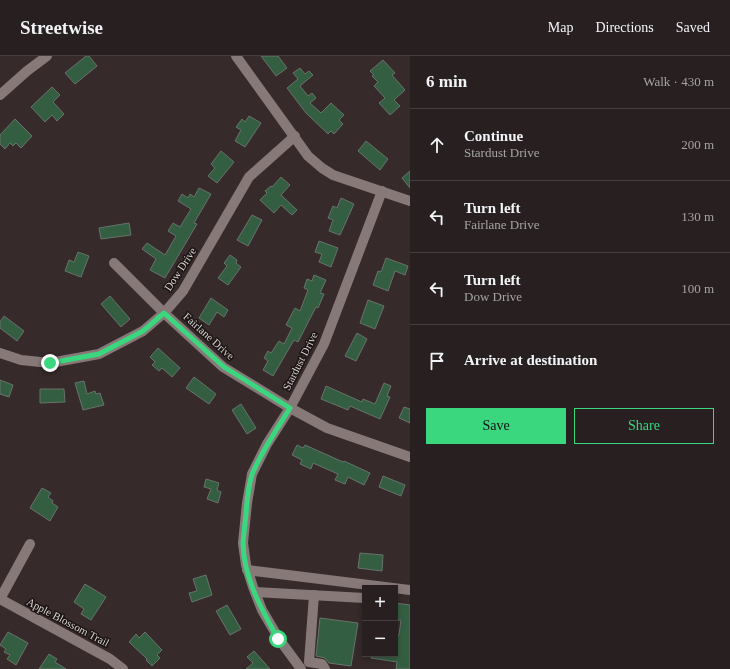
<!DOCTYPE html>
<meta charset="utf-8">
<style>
body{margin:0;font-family:"Times New Roman",serif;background:#302829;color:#f1f3f6}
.controls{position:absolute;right:12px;bottom:12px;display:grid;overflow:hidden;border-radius:0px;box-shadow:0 2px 6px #0003}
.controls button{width:36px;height:36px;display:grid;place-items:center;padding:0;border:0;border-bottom:1px solid #443e3e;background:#282020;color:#f1f3f6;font:20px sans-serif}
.stop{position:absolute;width:12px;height:12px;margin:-9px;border:3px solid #3ad77f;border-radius:50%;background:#fff}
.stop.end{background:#3ad77f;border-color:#fff;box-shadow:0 1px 4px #0008}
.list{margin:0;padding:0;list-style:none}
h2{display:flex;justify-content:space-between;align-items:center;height:52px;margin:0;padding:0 16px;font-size:17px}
h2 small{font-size:13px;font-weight:400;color:#a5a3a5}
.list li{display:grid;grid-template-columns:26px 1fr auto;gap:12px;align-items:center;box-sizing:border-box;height:72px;padding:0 16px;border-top:1px solid #443e3e}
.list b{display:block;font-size:15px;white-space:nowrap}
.list p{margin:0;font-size:13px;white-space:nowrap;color:#a5a3a5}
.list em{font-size:13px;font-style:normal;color:#a5a3a5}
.actions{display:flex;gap:8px;padding:12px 16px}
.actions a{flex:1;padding:9px 0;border:1px solid #3ad77f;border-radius:0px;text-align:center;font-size:14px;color:#3ad77f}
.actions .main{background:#3ad77f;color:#111}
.icon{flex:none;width:22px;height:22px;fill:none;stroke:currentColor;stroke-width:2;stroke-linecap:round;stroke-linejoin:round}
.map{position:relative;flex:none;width:410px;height:613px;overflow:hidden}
header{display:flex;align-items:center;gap:24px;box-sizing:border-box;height:56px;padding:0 20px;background:#282020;border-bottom:1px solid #443e3e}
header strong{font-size:19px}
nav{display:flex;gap:22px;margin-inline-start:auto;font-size:14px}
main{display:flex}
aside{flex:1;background:#282020}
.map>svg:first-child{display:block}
.building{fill:#335e41;stroke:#68736b}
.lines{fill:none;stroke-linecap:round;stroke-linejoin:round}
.minor{stroke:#887979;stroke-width:10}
.route{stroke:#3ad77f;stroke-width:5}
.labels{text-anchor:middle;stroke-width:3;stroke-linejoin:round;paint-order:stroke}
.street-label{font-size:11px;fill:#dad2d1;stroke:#1a1414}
</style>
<header>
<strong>Streetwise</strong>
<nav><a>Map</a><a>Directions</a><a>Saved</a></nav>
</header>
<main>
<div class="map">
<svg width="410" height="613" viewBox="0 0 410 613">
<rect width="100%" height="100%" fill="#362a2a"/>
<g class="building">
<polygon points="86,0 89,0 97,10 75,28 65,17"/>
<polygon points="261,0 278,0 287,12 276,20"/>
<polygon points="383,4 395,17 392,19 405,34 394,44 400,50 390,59 379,47 385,42 374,30 378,26 372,20 374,19 370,15"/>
<polygon points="300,12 305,18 309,15 313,19 300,30 308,40 312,37 316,42 310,47 321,57 331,47 344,59 339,64 343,68 334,78 331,75 328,78 306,57 287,32 298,23 293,17"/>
<polygon points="52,31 60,39 53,46 64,58 57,65 52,59 45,66 31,51"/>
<polygon points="249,60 261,67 245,91 235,85 241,74 236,71 242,63 245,66"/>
<polygon points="15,63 32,80 21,92 16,87 13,90 10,87 5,93 0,88 0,79"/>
<polygon points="366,85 388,103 380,114 358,95"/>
<polygon points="221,95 234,106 217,127 208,120 215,112 211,108"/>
<polygon points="410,115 410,132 402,122"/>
<polygon points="281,121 290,129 281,139 297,154 292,159 281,149 274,157 260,144 267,137 265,135 271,130 272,131"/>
<polygon points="199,132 211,138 194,167 197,168 165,222 150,214 156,203 142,193 147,187 165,199 176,180 168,175 173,167 180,171 191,153 178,145 182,138 188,142 190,138 194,141"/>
<polygon points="341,142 354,148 340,179 329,175 333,164 328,162 333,150 337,152"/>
<polygon points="252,159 262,164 248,190 237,184"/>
<polygon points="129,167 131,179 101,183 99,172"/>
<polygon points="319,185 338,192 331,211 319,206 322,198 315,196"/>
<polygon points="78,196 89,200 81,221 65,215 69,204 74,206"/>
<polygon points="230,199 237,204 236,207 241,211 228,229 218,222 227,210 224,207"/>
<polygon points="386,202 408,210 405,219 395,215 388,235 373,229 378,215 381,216"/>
<polygon points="314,219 326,224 320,237 324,238 318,252 316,251 298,286 294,284 273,320 263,314 268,305 264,302 268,295 271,297 279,285 284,288 292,272 286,269 295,252 300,255 308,234 304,232 307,223 312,225"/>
<polygon points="110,240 130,263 121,271 101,248"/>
<polygon points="211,242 228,254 224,261 217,256 209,269 199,262"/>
<polygon points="368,244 384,250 375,273 360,267"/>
<polygon points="4,260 24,275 17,285 0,272 0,266"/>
<polygon points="357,277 367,283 356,305 345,300"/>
<polygon points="158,292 180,312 172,321 162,312 159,315 152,309 155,306 150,301"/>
<polygon points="194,321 216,338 209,348 186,332"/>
<polygon points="0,324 13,329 9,341 0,338"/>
<polygon points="84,325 87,338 95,335 96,338 100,337 104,349 83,354 75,327"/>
<polygon points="384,327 391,330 387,340 390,341 380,363 350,350 348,354 321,343 326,330 362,346 363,343 375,348"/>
<polygon points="40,333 64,333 65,346 40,347"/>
<polygon points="241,348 256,372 247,378 232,354"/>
<polygon points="404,351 410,353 410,367 399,362"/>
<polygon points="297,389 303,392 305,389 343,406 344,405 370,417 364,429 348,421 345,428 335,424 338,418 313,407 311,413 300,408 302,404 292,399"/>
<polygon points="383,420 405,429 401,440 379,431"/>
<polygon points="206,423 219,427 217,434 221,436 218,447 207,443 211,433 204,431"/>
<polygon points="42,432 51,437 48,441 53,445 52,447 58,451 50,465 30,452"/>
<polygon points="360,497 383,499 382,515 358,512"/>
<polygon points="206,519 212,539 192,546 189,537 197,535 193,523"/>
<polygon points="85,528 106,541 91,564 81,558 84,553 74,546"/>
<polygon points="395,547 410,549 410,613 396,613 397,606 371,602 372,598 395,598 395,578 399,579 401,564 395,564"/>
<polygon points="227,549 241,573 230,579 216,555"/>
<polygon points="320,562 358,567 351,610 329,607 325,602 316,600"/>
<polygon points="8,576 28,587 16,609 7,603 10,599 4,596 6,593 0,589"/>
<polygon points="145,576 162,594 157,599 160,602 152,610 146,604 147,603 129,586 136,578 139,582"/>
<polygon points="254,595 270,613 246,613 253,607 247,601"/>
<polygon points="49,598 57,603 55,606 66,613 39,613"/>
</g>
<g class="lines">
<g class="minor">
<polyline points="236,0 308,100 322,112 333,119 410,145"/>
<polyline points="0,39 27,15 47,0"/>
<polyline points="114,207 164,257 223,311 290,352 327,372 410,401"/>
<polyline points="0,297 21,304 50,307 99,298 143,275 164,257 183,235 249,121 295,80"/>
<polyline points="247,514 410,534"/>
<polyline points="255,536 365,542"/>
<polyline points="314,539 309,606 322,608 325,613"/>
<polyline points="0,543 110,603 123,613"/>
<polyline points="0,543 30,488"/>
<polyline points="301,613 279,583 262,554 253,531 246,509 243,487 247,447 252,418 267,388 290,352 324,288 382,135"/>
</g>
</g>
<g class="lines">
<path class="route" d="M50 307 99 298 143 275 164 257 224 311 290 352C277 373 263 393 253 416 248 428 247 445 246 458 245 467 244 477 243 486 243 521 262 554 278 583"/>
</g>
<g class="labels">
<g class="street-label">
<text transform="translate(180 213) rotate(-57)" y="4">Dow Drive</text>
<text transform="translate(209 280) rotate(42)" y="4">Fairlane Drive</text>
<text transform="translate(300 305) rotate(-63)" y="4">Stardust Drive</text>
<text transform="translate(68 566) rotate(28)" y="4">Apple Blossom Trail</text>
</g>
</g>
</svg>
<div class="controls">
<button>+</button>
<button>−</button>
</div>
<div class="stop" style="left:278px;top:583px"></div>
<div class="stop end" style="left:50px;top:307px"></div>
</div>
<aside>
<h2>6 min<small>Walk · 430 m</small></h2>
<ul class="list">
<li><svg class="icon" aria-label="ahead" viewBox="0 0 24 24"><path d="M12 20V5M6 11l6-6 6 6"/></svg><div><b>Continue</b><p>Stardust Drive</p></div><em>200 m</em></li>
<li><svg class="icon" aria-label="left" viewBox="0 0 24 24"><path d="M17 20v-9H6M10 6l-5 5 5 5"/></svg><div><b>Turn left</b><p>Fairlane Drive</p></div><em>130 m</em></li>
<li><svg class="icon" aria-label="left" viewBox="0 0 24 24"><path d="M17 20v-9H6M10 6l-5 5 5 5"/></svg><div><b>Turn left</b><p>Dow Drive</p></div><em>100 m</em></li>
<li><svg class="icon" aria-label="arrive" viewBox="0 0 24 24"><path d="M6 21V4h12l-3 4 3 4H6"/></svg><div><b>Arrive at destination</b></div></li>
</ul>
<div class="actions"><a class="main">Save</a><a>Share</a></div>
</aside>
</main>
